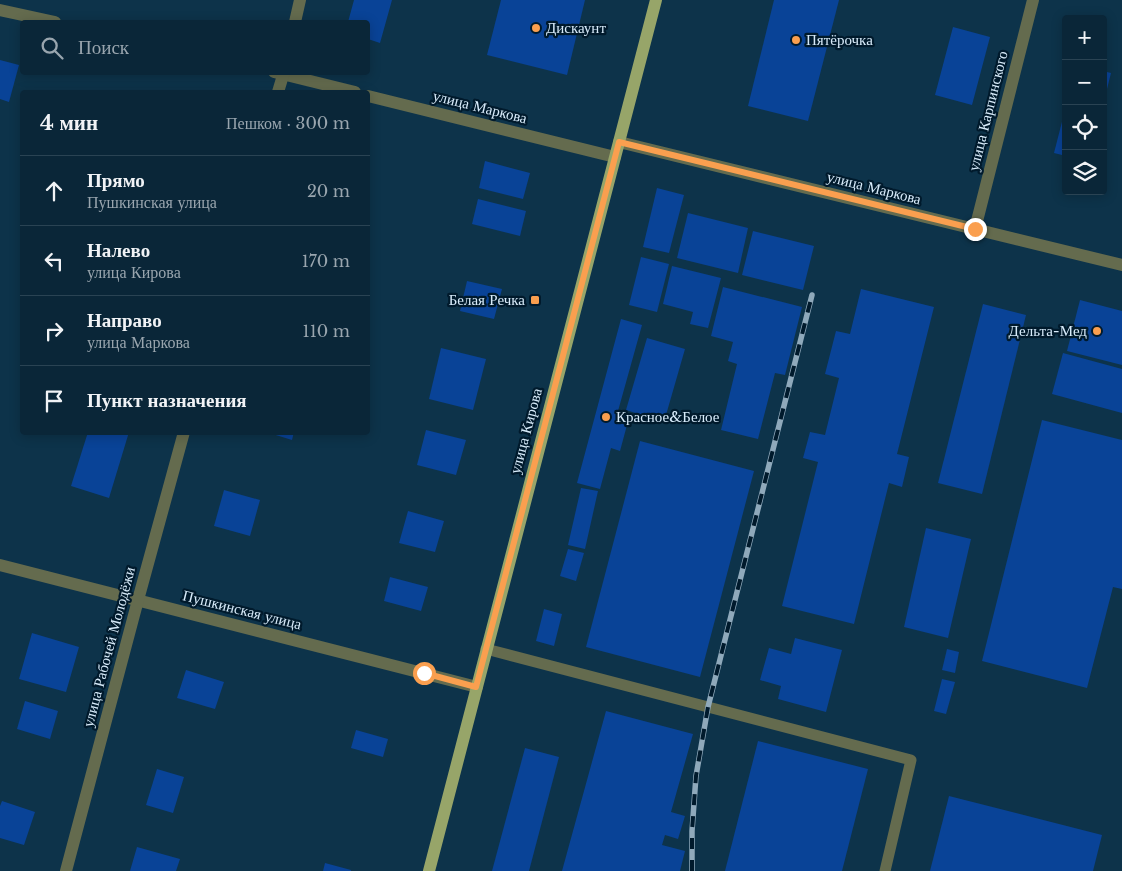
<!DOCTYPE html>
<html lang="ru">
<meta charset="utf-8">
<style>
body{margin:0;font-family:"Libre Baskerville",serif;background:#132e40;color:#f1f3f6}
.controls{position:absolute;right:15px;top:15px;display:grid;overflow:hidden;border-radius:5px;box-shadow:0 2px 12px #0003}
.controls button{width:45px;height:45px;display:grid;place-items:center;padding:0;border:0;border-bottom:1px solid #2a4353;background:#0a2638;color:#f1f3f6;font:25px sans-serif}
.stop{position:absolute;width:15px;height:15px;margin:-11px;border:4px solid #fa9f4f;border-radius:50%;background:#fff}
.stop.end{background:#fa9f4f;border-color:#fff;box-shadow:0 1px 5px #0008}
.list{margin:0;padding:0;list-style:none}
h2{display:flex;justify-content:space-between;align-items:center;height:65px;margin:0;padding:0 20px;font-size:21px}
h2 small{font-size:16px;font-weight:400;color:#99a5ae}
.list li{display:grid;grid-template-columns:32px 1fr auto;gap:15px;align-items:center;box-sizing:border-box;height:70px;padding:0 20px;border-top:1px solid #2a4353}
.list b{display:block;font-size:19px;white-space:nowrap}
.list p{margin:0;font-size:16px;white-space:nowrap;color:#99a5ae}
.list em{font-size:16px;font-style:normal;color:#99a5ae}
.icon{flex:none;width:28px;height:28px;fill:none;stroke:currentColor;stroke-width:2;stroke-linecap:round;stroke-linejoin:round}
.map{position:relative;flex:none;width:1122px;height:871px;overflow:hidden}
.search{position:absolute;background:#0a2638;box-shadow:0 2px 12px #0003;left:20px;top:20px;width:350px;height:55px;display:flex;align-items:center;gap:12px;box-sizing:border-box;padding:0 18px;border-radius:5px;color:#99a5ae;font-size:19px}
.panel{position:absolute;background:#0a2638;box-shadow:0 2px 12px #0003;left:20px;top:90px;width:350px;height:345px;border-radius:5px}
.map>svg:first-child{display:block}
.building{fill:#094397}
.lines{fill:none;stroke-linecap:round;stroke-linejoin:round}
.service{stroke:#646b4e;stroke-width:11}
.minor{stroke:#646b4e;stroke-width:12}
.primary{stroke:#97a569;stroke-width:12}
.rail-casing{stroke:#8fa9bb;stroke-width:5.5}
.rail{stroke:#001a2c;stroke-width:4;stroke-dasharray:11;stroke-linecap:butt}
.route{stroke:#fa9f4f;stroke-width:6}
.poi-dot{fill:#fa9f4f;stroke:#001a2c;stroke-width:2}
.labels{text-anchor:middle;stroke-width:4.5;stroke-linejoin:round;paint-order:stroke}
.poi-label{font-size:15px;fill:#d7ebfa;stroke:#001a2c;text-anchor:start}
.street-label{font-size:15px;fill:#d7ebfa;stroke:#001a2c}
</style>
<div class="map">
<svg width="1122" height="871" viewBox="0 0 1122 871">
<rect width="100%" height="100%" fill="#0d334a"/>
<g class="building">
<polygon points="354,0 392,0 380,43 368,39 368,22 348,22"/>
<polygon points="501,0 585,0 567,75 487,55"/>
<polygon points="774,0 839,0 808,121 748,106"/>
<polygon points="953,27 990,37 972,105 935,95"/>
<polygon points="0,60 19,65 9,102 0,99"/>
<polygon points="1103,71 1111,73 1104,101 1103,101"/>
<polygon points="1065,110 1066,110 1066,156 1054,153"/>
<polygon points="485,161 530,173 523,199 479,188"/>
<polygon points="657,188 684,195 669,253 643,247"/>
<polygon points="478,199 526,211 520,236 472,224"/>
<polygon points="688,213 748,228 738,273 677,258"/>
<polygon points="753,231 814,246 803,290 742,275"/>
<polygon points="641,257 669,264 657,312 629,305"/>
<polygon points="672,266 721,278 708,328 690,324 693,312 663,304"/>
<polygon points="467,281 502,289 494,319 460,311"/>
<polygon points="723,287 802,307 785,375 775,373 758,439 721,430 737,364 728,361 733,342 711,336"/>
<polygon points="861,289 934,307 897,454 909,457 902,487 889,483 854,624 782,606 818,462 803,458 810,432 825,435 839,378 825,374 836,331 850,334"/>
<polygon points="1080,300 1122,311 1122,365 1067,351"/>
<polygon points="983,304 1026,315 982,494 938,483"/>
<polygon points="621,319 642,325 618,411 630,414 620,451 611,448 600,489 577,483"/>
<polygon points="647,338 685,349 664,422 626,410"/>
<polygon points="441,348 486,359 473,410 429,399"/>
<polygon points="1063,353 1122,369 1122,413 1052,394"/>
<polygon points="1042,420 1122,440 1122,589 1113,587 1087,688 982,661"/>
<polygon points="426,430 466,440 456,475 417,465"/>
<polygon points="88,432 129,432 109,498 71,486"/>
<polygon points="266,432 294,432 292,440"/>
<polygon points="640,441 754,471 700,677 586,647"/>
<polygon points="581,488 598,491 585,549 568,545"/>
<polygon points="224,490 260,500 250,536 214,526"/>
<polygon points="408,511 444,521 435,552 399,543"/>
<polygon points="926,528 971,539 948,638 904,627"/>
<polygon points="568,549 584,553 576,581 560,576"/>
<polygon points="390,577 428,587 421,611 384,601"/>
<polygon points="544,609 562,614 554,646 536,641"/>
<polygon points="32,633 79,647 66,692 19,679"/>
<polygon points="795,638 842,650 826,712 778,699 781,686 760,680 769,648 791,654"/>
<polygon points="947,649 959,652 955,673 942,670"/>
<polygon points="186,670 224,682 215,709 177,698"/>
<polygon points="942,679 955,682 946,714 934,711"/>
<polygon points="25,701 58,711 50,739 17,729"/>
<polygon points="606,711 693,734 671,812 685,816 678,839 665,835 662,845 685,851 680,871 562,871"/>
<polygon points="356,730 388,739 383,757 351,748"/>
<polygon points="758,741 868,769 842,871 725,871"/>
<polygon points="525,748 559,757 529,871 492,871"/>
<polygon points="157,769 184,777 173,813 146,805"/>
<polygon points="949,796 1102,835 1093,871 930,871"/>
<polygon points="2,801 35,812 24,845 0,838 0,806"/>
<polygon points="137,847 180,859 176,871 130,871"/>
<polygon points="325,863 351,870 351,871 323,871"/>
</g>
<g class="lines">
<polyline class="service" points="486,649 911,760 885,871"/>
<g class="minor">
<polyline points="0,10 55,22"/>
<polyline points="295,22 300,0"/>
<polyline points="274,72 355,92"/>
<polyline points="278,92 284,72"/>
<polyline points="368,96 615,157"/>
<polyline points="619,142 1122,265"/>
<polyline points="975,229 1033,0"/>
<polyline points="0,565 477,687"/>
<polyline points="66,871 138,600 184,432"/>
</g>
<polyline class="primary" points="429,871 656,0"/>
<g class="rail-casing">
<polyline id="rail" points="692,871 692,831 696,776 708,707 812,295"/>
</g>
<use href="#rail" class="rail"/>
</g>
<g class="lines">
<polyline class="route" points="424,673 476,687 619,142 975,229"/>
</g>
<g class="poi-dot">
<circle cx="536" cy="28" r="5"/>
<circle cx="796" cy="40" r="5"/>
<rect x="530" y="295" width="10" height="10" rx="2.5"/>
<circle cx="1097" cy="331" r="5"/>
<circle cx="606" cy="417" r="5"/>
</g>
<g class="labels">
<g class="poi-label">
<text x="546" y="33">Дискаунт</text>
<text x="806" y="45">Пятёрочка</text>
<text x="525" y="305" text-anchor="end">Белая Речка</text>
<text x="1087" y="336" text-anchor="end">Дельта-Мед</text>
<text x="616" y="422">Красное&amp;Белое</text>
</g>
<g class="street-label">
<text transform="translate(480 107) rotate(14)" y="5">улица Маркова</text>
<text transform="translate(988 111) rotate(-76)" y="5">улица Карпинского</text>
<text transform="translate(874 188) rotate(14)" y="5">улица Маркова</text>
<text transform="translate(526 431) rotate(-75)" y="5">улица Кирова</text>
<text transform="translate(242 610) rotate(14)" y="5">Пушкинская улица</text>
<text transform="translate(109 647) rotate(-75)" y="5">улица Рабочей Молодёжи</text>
</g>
</g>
</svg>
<div class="controls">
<button>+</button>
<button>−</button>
<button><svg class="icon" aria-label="locate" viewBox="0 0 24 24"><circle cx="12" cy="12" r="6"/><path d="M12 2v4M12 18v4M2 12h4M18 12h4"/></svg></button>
<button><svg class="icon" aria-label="layers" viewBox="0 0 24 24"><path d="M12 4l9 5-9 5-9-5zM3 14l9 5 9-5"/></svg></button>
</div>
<div class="stop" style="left:424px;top:673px"></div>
<div class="stop end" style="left:975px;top:229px"></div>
<div class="search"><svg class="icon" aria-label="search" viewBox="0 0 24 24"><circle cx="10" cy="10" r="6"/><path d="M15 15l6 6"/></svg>Поиск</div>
<section class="panel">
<h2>4 мин<small>Пешком · 300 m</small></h2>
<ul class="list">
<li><svg class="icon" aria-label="ahead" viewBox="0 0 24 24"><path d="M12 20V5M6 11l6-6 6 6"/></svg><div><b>Прямо</b><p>Пушкинская улица</p></div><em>20 m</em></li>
<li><svg class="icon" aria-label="left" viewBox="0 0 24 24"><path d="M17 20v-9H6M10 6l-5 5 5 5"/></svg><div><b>Налево</b><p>улица Кирова</p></div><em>170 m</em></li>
<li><svg class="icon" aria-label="right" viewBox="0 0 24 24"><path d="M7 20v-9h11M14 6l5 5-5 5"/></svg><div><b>Направо</b><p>улица Маркова</p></div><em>110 m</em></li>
<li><svg class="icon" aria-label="arrive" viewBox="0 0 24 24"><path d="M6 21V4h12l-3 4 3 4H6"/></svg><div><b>Пункт назначения</b></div></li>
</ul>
</section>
</div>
